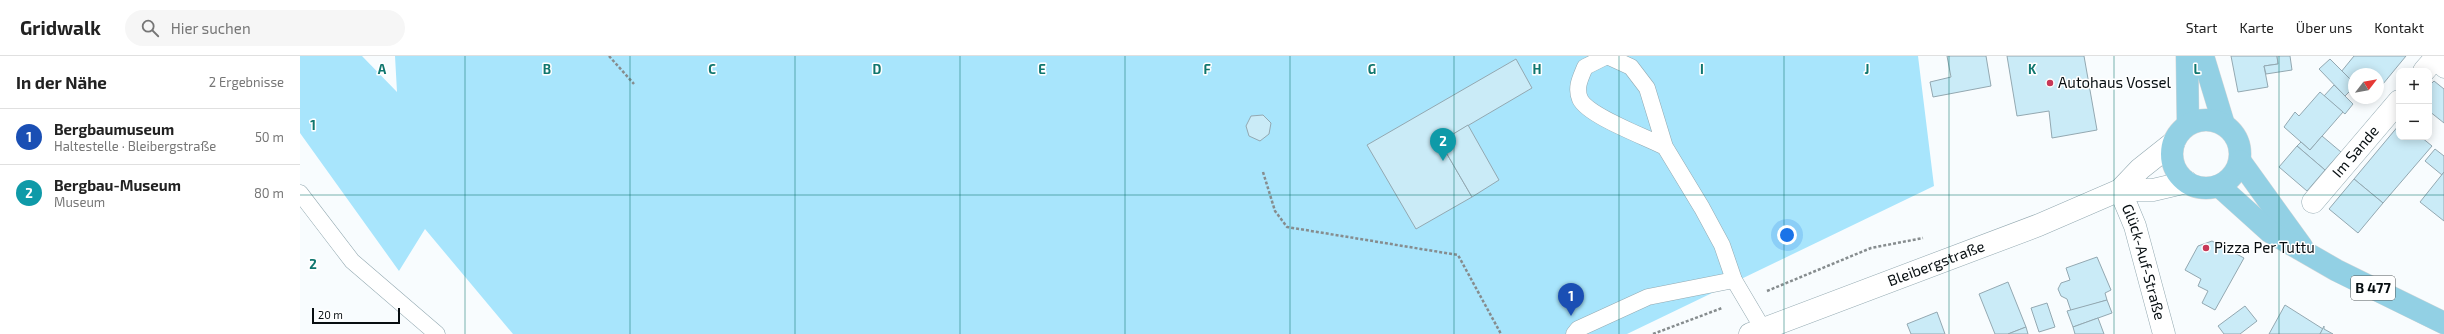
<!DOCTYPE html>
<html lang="de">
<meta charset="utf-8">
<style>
body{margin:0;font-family:"Exo 2",sans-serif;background:#f6f6f6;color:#222}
.controls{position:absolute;right:12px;top:12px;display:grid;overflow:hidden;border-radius:8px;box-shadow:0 2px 10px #0003}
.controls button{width:36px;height:36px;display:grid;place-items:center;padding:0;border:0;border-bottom:1px solid #e0e0e0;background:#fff;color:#222;font:20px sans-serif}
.compass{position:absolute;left:2048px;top:12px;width:36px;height:36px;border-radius:50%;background:#fff;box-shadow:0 2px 10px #0003;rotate:59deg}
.scale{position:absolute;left:12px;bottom:10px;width:88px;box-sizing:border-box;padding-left:4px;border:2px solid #070e11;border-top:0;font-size:11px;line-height:14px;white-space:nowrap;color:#070e11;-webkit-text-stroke:3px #fff;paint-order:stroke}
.you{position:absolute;left:1487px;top:179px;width:14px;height:14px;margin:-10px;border:3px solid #fff;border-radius:50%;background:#1a73e8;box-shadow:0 0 0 6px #1a73e833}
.badge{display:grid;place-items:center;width:26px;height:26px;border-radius:50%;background:#ea580c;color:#fff;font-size:13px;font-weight:700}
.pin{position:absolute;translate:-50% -33px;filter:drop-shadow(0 1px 2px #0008)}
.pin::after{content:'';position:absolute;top:21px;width:14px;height:12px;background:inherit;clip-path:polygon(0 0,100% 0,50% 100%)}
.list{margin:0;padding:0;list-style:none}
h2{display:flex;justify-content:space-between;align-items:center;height:52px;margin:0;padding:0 16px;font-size:17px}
h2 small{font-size:13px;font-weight:400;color:#767676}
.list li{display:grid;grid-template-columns:26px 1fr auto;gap:12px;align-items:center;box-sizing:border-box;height:56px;padding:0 16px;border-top:1px solid #e0e0e0}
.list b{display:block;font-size:15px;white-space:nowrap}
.list p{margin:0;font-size:13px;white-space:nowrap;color:#767676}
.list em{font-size:13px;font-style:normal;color:#767676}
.icon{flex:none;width:22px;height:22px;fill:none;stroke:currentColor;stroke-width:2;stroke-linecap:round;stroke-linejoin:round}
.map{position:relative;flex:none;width:2144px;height:278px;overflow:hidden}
header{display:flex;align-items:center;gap:24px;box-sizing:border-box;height:56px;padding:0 20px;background:#fff;border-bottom:1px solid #e0e0e0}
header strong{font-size:19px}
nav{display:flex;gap:22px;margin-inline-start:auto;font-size:14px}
.search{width:280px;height:36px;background:#f6f6f6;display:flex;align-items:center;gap:10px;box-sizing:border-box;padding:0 14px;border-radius:22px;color:#767676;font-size:15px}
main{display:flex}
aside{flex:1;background:#fff}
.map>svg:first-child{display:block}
.green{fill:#a8e5fc}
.building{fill:#caebf7;stroke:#93a8b1}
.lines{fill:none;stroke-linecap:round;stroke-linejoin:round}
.service-casing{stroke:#93a9b1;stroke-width:17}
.minor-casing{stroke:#93a9b1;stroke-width:23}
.tertiary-casing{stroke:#93a9b1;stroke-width:23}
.primary-casing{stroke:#d7d8d9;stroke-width:23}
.path{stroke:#868c8e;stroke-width:2.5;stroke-dasharray:3 2;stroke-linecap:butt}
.service{stroke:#fff;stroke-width:16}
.minor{stroke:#fff;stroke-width:22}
.tertiary{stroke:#fff;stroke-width:22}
.primary{stroke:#92d0e4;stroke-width:22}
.grid{fill:none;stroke:#0f766e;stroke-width:1;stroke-opacity:0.55}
.poi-dot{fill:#c83857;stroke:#fff;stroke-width:1.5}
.labels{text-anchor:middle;stroke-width:3;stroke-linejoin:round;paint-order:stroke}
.shield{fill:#fff;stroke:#515658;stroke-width:1}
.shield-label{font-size:14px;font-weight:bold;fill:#070e11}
.poi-label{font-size:15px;fill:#070e11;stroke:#fff;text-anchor:start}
.street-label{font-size:15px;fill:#070e11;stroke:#fff}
.grid-label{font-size:13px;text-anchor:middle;font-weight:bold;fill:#0f766e;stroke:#fff;stroke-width:3;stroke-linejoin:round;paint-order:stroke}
</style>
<header>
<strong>Gridwalk</strong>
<div class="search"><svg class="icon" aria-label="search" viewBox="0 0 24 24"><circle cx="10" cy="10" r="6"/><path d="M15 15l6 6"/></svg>Hier suchen</div>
<nav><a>Start</a><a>Karte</a><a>Über uns</a><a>Kontakt</a></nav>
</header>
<main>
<aside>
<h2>In der Nähe<small>2 Ergebnisse</small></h2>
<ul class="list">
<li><span class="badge" style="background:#1a4fb4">1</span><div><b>Bergbaumuseum</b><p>Haltestelle · Bleibergstraße</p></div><em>50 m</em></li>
<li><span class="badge" style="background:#0f9aa8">2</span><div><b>Bergbau-Museum</b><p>Museum</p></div><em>80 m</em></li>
</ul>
</aside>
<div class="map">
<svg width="2144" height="278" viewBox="0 0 2144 278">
<rect width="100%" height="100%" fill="#f8fcfe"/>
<polygon class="green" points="0,0 62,0 97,36 95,0 1618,0 1634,130 1327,278 213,278 125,173 99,215 0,77"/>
<g class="building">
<polygon points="1647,0 1686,0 1691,30 1633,41 1630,26 1651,21"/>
<polygon points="1707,0 1784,0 1797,74 1752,82 1749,55 1717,60"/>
<polygon points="1931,0 1977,0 1978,8 1964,10 1968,31 1938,36"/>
<polygon points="1977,0 1990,0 1992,14 1966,18 1964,10 1978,8"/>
<polygon points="2054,0 2106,0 2078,34 2078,18 2054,18 2054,27 2041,16"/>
<polygon points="1216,3 1232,32 1140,86 1172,141 1116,173 1067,89"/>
<polygon points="2030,3 2054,27 2054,31 2045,40 2019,13"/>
<polygon points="2134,25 2144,33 2144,67 2129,55 2129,30"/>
<polygon points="2034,29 2053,48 2045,58 2024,40"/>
<polygon points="2020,36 2043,56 2010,94 1984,71 1995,56 1999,60"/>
<polygon points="963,59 971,67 969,78 960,85 949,80 946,70 951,60"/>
<polygon points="1168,69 1199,124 1172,141 1140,86"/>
<polygon points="2099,69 2099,81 2121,81 2132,90 2083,147 2054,123"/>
<polygon points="2022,80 2041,96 2025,114 1997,90 2001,86 2010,94"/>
<polygon points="1997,90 2025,114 2007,135 1979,111"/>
<polygon points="2135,93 2144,100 2144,116 2142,119 2125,105"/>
<polygon points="2144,116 2144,165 2120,146"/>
<polygon points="2054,123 2083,147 2058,177 2029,153"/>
<polygon points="1912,185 1944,202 1915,254 1902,247 1908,235 1898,230 1901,223 1885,214 1898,190"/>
<polygon points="1797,201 1811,234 1805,237 1807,244 1771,255 1767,243 1761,240 1758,233 1761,227 1770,224 1766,212"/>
<polygon points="1708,226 1726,271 1708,278 1695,278 1679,238"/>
<polygon points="1807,244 1812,257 1773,271 1767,255"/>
<polygon points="1747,247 1755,271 1739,276 1731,252"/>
<polygon points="1985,249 2023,273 2020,278 1969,278"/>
<polygon points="1945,250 1957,265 1940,278 1924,278 1918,270"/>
<polygon points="1637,256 1645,278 1611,278 1607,268"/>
<polygon points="1798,262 1804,278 1775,278 1773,271"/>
<polygon points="2024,270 2024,273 2033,278 2020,278"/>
<polygon points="1726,271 1728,278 1708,278"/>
</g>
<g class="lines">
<g class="service-casing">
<g id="service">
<polyline points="2133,5 2144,14"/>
<path d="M1365 91C1346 81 1288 60 1280 43 1275 31 1281 21 1285 11L1307 0 1331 11 1347 32 1365 91 1402 152 1422 189 1434 224 1463 273"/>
<polyline points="0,137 52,205 137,278"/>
<polyline points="1274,278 1278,273 1348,241 1434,224"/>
</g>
</g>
<g class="minor-casing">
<g id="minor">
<polyline points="2124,15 2137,0"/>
<path id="s1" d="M1820 134 1835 170 1864 278"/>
<path id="s2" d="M2013 146 2099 45"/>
</g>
</g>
<g class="tertiary-casing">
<g id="tertiary">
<polyline points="1820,134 1840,113 1874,86"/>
<path id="s3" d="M1450 278 1739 169 1820 134H1853L1887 126"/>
</g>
</g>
<g class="primary-casing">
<g id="primary">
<polyline points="1887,0 1888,68"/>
<polyline points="1903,0 1924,69"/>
<circle cx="1906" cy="98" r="34"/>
<polyline points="1940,105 2002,191"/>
<polyline points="1919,130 1970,176 2036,214 2144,267"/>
</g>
</g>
<g class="path">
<polyline points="309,0 334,28"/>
<polyline points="963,116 975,155 987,171 1158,199 1201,278"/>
<polyline points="1467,235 1571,192 1623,182"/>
<polyline points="1353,278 1422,252"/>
</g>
<use href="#service" class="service"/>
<use href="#minor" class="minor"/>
<use href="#tertiary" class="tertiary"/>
<use href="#primary" class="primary"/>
</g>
<path class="grid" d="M165 0V278M330 0V278M495 0V278M660 0V278M825 0V278M990 0V278M1154 0V278M1319 0V278M1484 0V278M1649 0V278M1814 0V278M1979 0V278M0 139H2144"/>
<g class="poi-dot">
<circle cx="1750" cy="27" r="4"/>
<circle cx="1906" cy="192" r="4"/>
</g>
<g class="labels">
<rect class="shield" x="2051" y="220" width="44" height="24" rx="3"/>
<g class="shield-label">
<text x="2073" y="237">B 477</text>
</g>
<g class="poi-label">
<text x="1758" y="32">Autohaus Vossel</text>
<text x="1914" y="197">Pizza Per Tuttu</text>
</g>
<g class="street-label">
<text dy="5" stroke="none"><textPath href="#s2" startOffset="66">Im Sande</textPath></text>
<text dy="5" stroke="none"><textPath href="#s1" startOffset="76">Glück-Auf-Straße</textPath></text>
<text dy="5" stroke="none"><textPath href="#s3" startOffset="199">Bleibergstraße</textPath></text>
</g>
</g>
<g class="grid-label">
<text x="82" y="18">A</text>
<text x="247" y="18">B</text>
<text x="412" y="18">C</text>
<text x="577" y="18">D</text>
<text x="742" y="18">E</text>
<text x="907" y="18">F</text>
<text x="1072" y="18">G</text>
<text x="1237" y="18">H</text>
<text x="1402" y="18">I</text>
<text x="1567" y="18">J</text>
<text x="1732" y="18">K</text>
<text x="1897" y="18">L</text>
<text x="13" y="74">1</text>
<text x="13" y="213">2</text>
</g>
</svg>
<div class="controls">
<button>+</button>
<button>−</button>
</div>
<svg class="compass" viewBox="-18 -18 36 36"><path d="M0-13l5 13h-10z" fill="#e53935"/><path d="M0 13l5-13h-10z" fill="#767676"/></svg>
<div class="scale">20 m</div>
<div class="you"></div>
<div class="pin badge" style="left:1271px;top:260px;background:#1a4fb4">1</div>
<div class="pin badge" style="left:1143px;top:105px;background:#0f9aa8">2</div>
</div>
</main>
